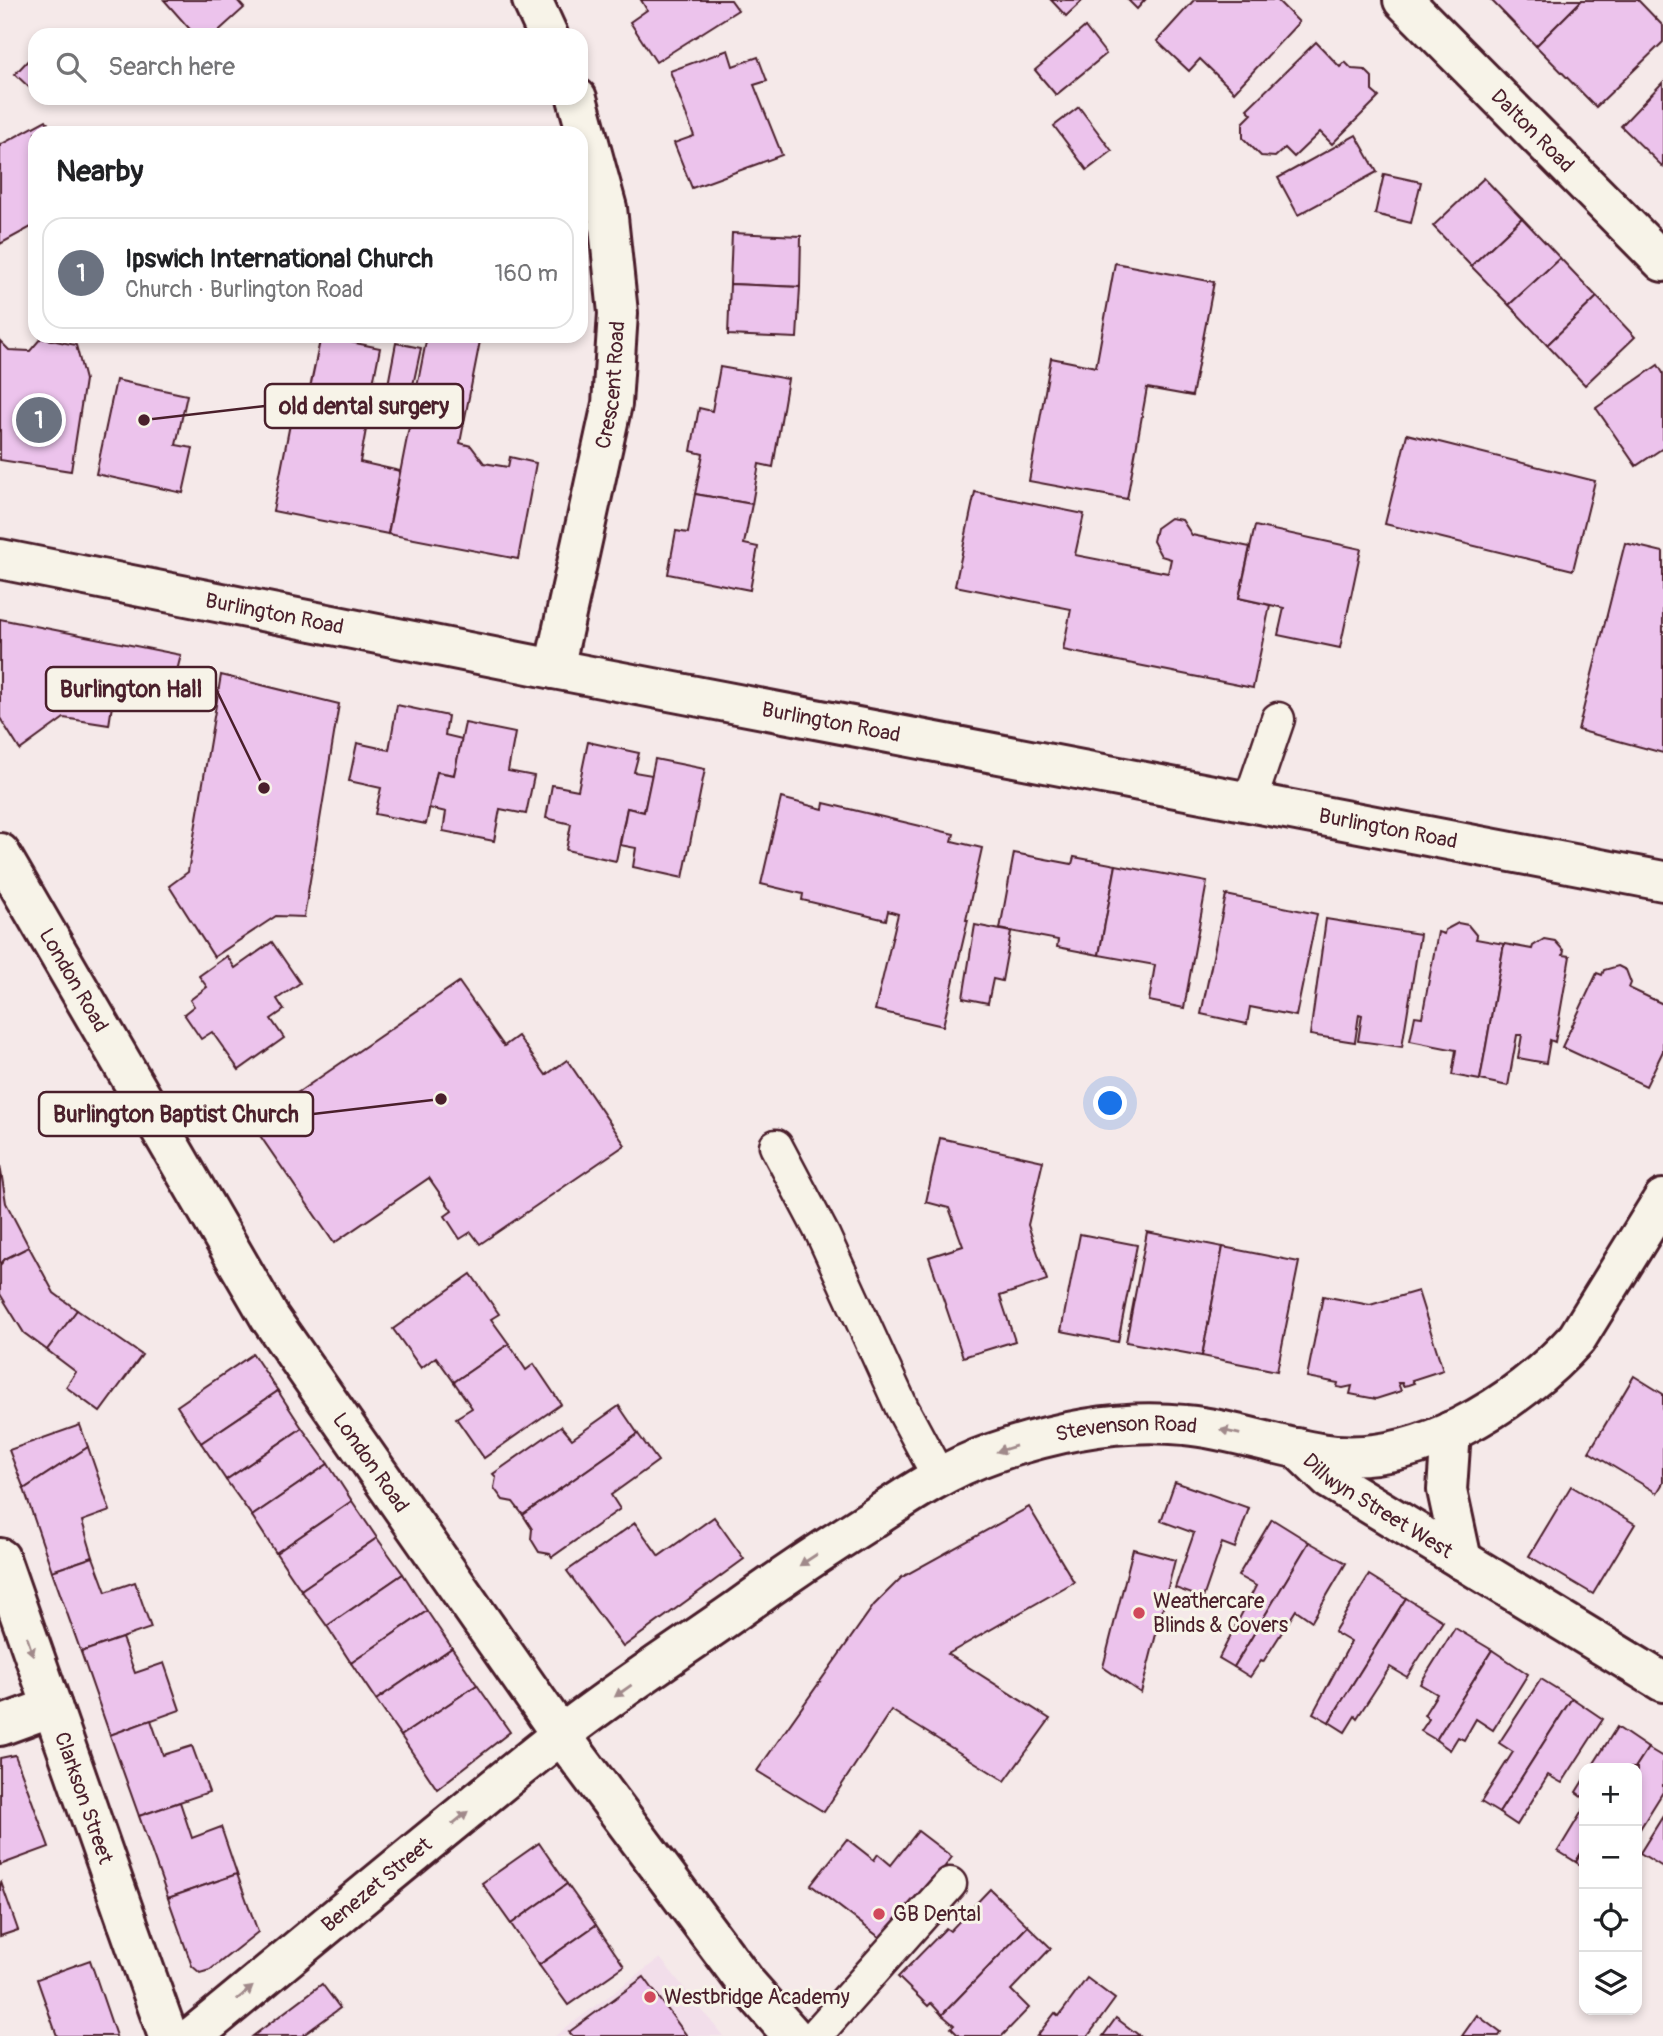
<!DOCTYPE html>
<meta charset="utf-8">
<style>
body{margin:0;font-family:Pangolin,sans-serif;background:#f2f2f2;color:#202124}
.controls{position:absolute;right:21px;bottom:21px;display:grid;overflow:hidden;border-radius:14px;box-shadow:0 4px 10px #0003}
.controls button{width:63px;height:63px;display:grid;place-items:center;padding:0;border:0;border-bottom:2px solid #e0e0e0;background:#fff;color:#202124;font:35px sans-serif}
.you{position:absolute;left:1111px;top:1104px;width:24px;height:24px;margin:-18px;border:5px solid #fff;border-radius:50%;background:#1a73e8;box-shadow:0 0 0 10px #1a73e833}
.badge{display:grid;place-items:center;width:46px;height:46px;border-radius:50%;background:#0b8043;color:#fff;font-size:23px;font-weight:700}
.pin{position:absolute;translate:-50% -50%;border:4px solid #fff;box-shadow:0 2px 7px #0006}
.list{margin:0;padding:0;list-style:none}
h2{display:flex;justify-content:space-between;align-items:center;height:91px;margin:0;padding:0 28px;font-size:30px}
h2 small{font-size:23px;font-weight:400;color:#757577}
.list li{display:grid;grid-template-columns:46px 1fr auto;gap:21px;align-items:center;box-sizing:border-box;height:112px;margin:0 14px 14px;padding:0 14px;border:2px solid #e0e0e0;border-radius:21px}
.list b{display:block;font-size:26px;white-space:nowrap}
.list p{margin:0;font-size:23px;white-space:nowrap;color:#757577}
.list em{font-size:23px;font-style:normal;color:#757577}
.icon{flex:none;width:38px;height:38px;fill:none;stroke:currentColor;stroke-width:2;stroke-linecap:round;stroke-linejoin:round}
.map{position:relative;flex:none;width:1663px;height:2036px;overflow:hidden}
.search{position:absolute;background:#fff;box-shadow:0 4px 10px #0003;left:28px;top:28px;width:560px;height:77px;display:flex;align-items:center;gap:18px;box-sizing:border-box;padding:0 24px;border-radius:21px;color:#757577;font-size:26px}
.panel{position:absolute;background:#fff;box-shadow:0 4px 10px #0003;left:28px;top:126px;width:560px;height:217px;border-radius:21px}
.map>svg:first-child{display:block}
.built{fill:#f2deea}
.building{fill:#ecc3ec;stroke:#4a1f2b;stroke-width:2}
.lines{fill:none;stroke-linecap:round;stroke-linejoin:round}
.service-casing{stroke:#4a1f2b;stroke-width:37}
.pedestrian-casing{stroke:#4a1f2b;stroke-width:44}
.minor-casing{stroke:#4a1f2b;stroke-width:44}
.service{stroke:#f7f3e8;stroke-width:32}
.pedestrian{stroke:#f7f3e8;stroke-width:38}
.minor{stroke:#f7f3e8;stroke-width:38}
.oneway{fill:#a0898a}
.poi-dot{fill:#d1495b;stroke:#f7f3e8;stroke-width:2.5}
.labels{text-anchor:middle;stroke-width:6;stroke-linejoin:round;paint-order:stroke}
.street-label{font-size:21px;fill:#4a1f2b;stroke:#f7f3e8}
.poi-label{font-size:21px;fill:#4a1f2b;stroke:#f7f3e8;text-anchor:start}
.leader{fill:none;stroke:#4a1f2b;stroke-width:2.5}
.callout-dot{fill:#4a1f2b;stroke:#f7f3e8;stroke-width:2.5}
.callout{fill:#f7f3e8;stroke:#4a1f2b;stroke-width:2.5}
.callout-label{font-size:23px;text-anchor:middle;font-weight:bold;fill:#4a1f2b}
</style>
<div class="map">
<svg width="1663" height="2036" viewBox="0 0 1663 2036">
<rect width="100%" height="100%" fill="#f5e9e9"/>
<filter id="ink" filterUnits="userSpaceOnUse"><feTurbulence type="fractalNoise" baseFrequency=".0143" numOctaves="2"/><feDisplacementMap in="SourceGraphic" scale="14" xChannelSelector="R" yChannelSelector="G"/><feConvolveMatrix kernelMatrix="1 2 1 2 8 2 1 2 1" color-interpolation-filters="sRGB"/></filter>
<g filter="url(#ink)">
<polygon class="built" points="660,1958 723,2036 555,2036"/>
<g class="building">
<polygon points="164,0 237,0 244,8 214,35 195,35"/>
<polygon points="641,0 731,0 738,10 656,62 630,22 647,10"/>
<polygon points="1051,0 1083,0 1066,16"/>
<polygon points="1128,0 1145,0 1137,9"/>
<polygon points="1194,0 1277,0 1299,22 1234,92 1200,59 1189,71 1157,41"/>
<polygon points="1491,0 1582,0 1536,46"/>
<polygon points="1582,0 1638,0 1663,26 1663,42 1596,107 1536,46"/>
<polygon points="1085,27 1106,54 1056,95 1035,70"/>
<polygon points="1316,42 1340,67 1345,62 1352,69 1365,70 1372,77 1372,91 1379,97 1332,144 1320,132 1294,157 1285,148 1275,157 1261,156 1243,138 1243,123 1252,114 1247,109"/>
<polygon points="728,50 733,66 758,57 767,81 754,85 782,155 692,188 674,143 694,136 670,71"/>
<polygon points="35,53 35,93 15,74"/>
<polygon points="1663,82 1663,167 1621,126"/>
<polygon points="1079,107 1112,151 1087,170 1054,126"/>
<polygon points="46,120 53,133 35,133 35,225 0,244 0,145"/>
<polygon points="1356,135 1377,172 1298,215 1278,178"/>
<polygon points="1384,174 1421,182 1411,223 1375,214"/>
<polygon points="1484,178 1522,218 1471,266 1433,226"/>
<polygon points="1522,218 1560,258 1509,305 1471,266"/>
<polygon points="732,233 801,236 800,287 730,284"/>
<polygon points="1560,258 1597,297 1547,345 1509,305"/>
<polygon points="1115,263 1214,282 1192,396 1147,388 1127,499 1029,481 1051,358 1096,367"/>
<polygon points="730,284 800,287 797,338 728,335"/>
<polygon points="1597,297 1635,337 1585,385 1547,345"/>
<polygon points="321,336 380,348 371,394 329,386 323,416 367,424 360,462 400,471 388,534 273,511 290,424 302,426"/>
<polygon points="427,336 481,336 460,443 471,446 484,463 508,467 510,457 536,463 518,559 388,534"/>
<polygon points="41,338 76,345 85,380 71,471 0,460 0,341 9,350 30,351"/>
<polygon points="396,343 421,348 410,399 386,395"/>
<polygon points="1658,365 1663,373 1663,448 1636,466 1596,408"/>
<polygon points="720,367 788,379 773,467 759,464 752,504 695,494 703,454 691,451 699,408 712,411"/>
<polygon points="116,380 187,395 176,445 193,448 183,493 96,474"/>
<polygon points="1407,434 1595,481 1573,570 1385,524"/>
<polygon points="975,492 1084,514 1075,555 1168,573 1171,559 1161,556 1153,541 1156,528 1170,518 1182,520 1192,535 1250,547 1239,598 1270,605 1253,688 1063,650 1071,609 955,586"/>
<polygon points="695,494 752,504 744,544 758,547 750,590 668,574 676,531 688,533"/>
<polygon points="1255,526 1361,549 1340,648 1278,635 1284,608 1239,598"/>
<polygon points="1625,543 1663,552 1663,753 1578,730"/>
<polygon points="0,619 181,655 169,702 120,694 120,700 113,699 109,725 64,718 20,750 0,718"/>
<polygon points="221,675 339,704 304,917 276,916 214,957 169,886 188,872"/>
<polygon points="397,705 448,716 445,735 462,739 454,775 437,772 426,824 375,814 381,788 349,781 357,743 389,750"/>
<polygon points="465,723 515,733 508,771 534,776 526,814 500,809 494,841 443,831 446,812 429,808 437,772 454,775"/>
<polygon points="588,742 639,753 634,772 652,775 644,812 627,808 616,861 566,850 571,824 546,818 552,785 578,790"/>
<polygon points="655,759 705,769 683,878 633,867 636,848 620,845 627,808 644,812"/>
<polygon points="781,798 823,809 824,803 954,834 952,841 982,848 966,920 968,920 943,1026 875,1010 898,914 888,911 886,920 802,900 803,894 761,884"/>
<polygon points="1014,853 1072,864 1074,857 1116,865 1099,955 1057,947 1058,940 1000,929"/>
<polygon points="1116,865 1207,882 1184,1008 1149,1001 1155,965 1099,955"/>
<polygon points="1226,895 1317,914 1296,1016 1250,1007 1247,1024 1201,1014"/>
<polygon points="1326,919 1420,934 1402,1047 1358,1041 1362,1015 1359,1014 1355,1042 1310,1035"/>
<polygon points="1458,923 1468,925 1477,936 1476,939 1504,944 1480,1080 1452,1075 1456,1050 1410,1041 1415,1016 1422,1017 1438,932 1444,934 1445,930"/>
<polygon points="975,925 1011,932 1002,981 993,979 988,1003 963,998"/>
<polygon points="1544,939 1555,941 1564,951 1563,955 1570,956 1555,1042 1550,1040 1546,1063 1518,1058 1522,1035 1517,1035 1508,1086 1480,1080 1504,944 1532,949 1533,946"/>
<polygon points="272,942 300,983 277,999 284,1010 271,1019 284,1038 239,1070 212,1032 201,1039 184,1014 194,1006 190,1000 207,987 199,976 227,956 235,968"/>
<polygon points="1618,966 1626,970 1631,983 1629,988 1663,1004 1663,1051 1646,1086 1562,1047 1597,973 1602,975 1604,970"/>
<polygon points="459,982 504,1046 518,1036 546,1075 567,1060 625,1145 480,1244 471,1232 460,1239 445,1216 452,1211 429,1178 334,1243 252,1124"/>
<polygon points="940,1138 1043,1161 1028,1225 1047,1280 1000,1296 1015,1341 963,1357 929,1257 963,1246 949,1208 926,1202"/>
<polygon points="0,1165 6,1203 29,1247 5,1259 0,1265"/>
<polygon points="1147,1232 1223,1247 1202,1356 1126,1342"/>
<polygon points="1080,1234 1137,1245 1118,1342 1061,1331"/>
<polygon points="29,1247 54,1293 77,1310 47,1350 24,1333 0,1294 0,1265 5,1259"/>
<polygon points="1223,1247 1299,1262 1277,1371 1202,1356"/>
<polygon points="471,1274 499,1314 491,1319 509,1344 454,1382 436,1357 421,1368 393,1329"/>
<polygon points="1418,1291 1443,1370 1412,1380 1414,1383 1408,1385 1403,1386 1402,1383 1398,1383 1401,1391 1376,1399 1350,1394 1352,1386 1343,1388 1337,1387 1338,1383 1307,1377 1323,1296 1370,1305"/>
<polygon points="77,1310 142,1355 100,1412 66,1387 76,1372 47,1350"/>
<polygon points="509,1344 526,1370 534,1364 561,1404 484,1458 456,1418 472,1408 454,1382"/>
<polygon points="253,1354 278,1391 201,1443 177,1406"/>
<polygon points="1634,1376 1663,1394 1663,1483 1657,1493 1589,1452"/>
<polygon points="278,1391 302,1428 226,1480 201,1443"/>
<polygon points="619,1406 638,1434 523,1515 513,1502 503,1500 494,1488 496,1477 493,1474 561,1426 572,1439"/>
<polygon points="80,1425 88,1447 24,1489 9,1450"/>
<polygon points="302,1428 328,1464 252,1516 226,1480"/>
<polygon points="638,1434 658,1461 611,1495 620,1509 552,1557 550,1554 539,1552 531,1539 532,1529 523,1515"/>
<polygon points="88,1447 110,1511 82,1521 93,1557 52,1571 24,1489"/>
<polygon points="328,1464 352,1501 276,1553 252,1516"/>
<polygon points="1175,1482 1249,1508 1235,1548 1222,1543 1203,1598 1175,1588 1194,1533 1161,1521"/>
<polygon points="1571,1486 1635,1524 1593,1594 1529,1556"/>
<polygon points="352,1501 377,1538 301,1590 276,1553"/>
<polygon points="1029,1507 1074,1582 948,1654 1050,1719 1005,1781 891,1710 824,1812 757,1771 874,1605 902,1577"/>
<polygon points="714,1517 744,1559 623,1647 567,1571 635,1523 659,1556"/>
<polygon points="1272,1519 1309,1542 1234,1667 1219,1658 1256,1586 1238,1576"/>
<polygon points="377,1538 403,1574 327,1626 301,1590"/>
<polygon points="1309,1542 1346,1563 1312,1621 1296,1610 1263,1662 1261,1661 1250,1677 1234,1667"/>
<polygon points="1133,1549 1175,1560 1141,1693 1103,1667"/>
<polygon points="93,1557 106,1592 135,1582 151,1628 81,1652 52,1571"/>
<polygon points="403,1574 427,1611 351,1663 327,1626"/>
<polygon points="1369,1575 1406,1598 1329,1722 1313,1713 1351,1642 1334,1632"/>
<polygon points="1406,1598 1443,1621 1407,1677 1390,1667 1357,1718 1355,1716 1345,1732 1329,1722"/>
<polygon points="427,1611 452,1648 376,1700 351,1663"/>
<polygon points="1455,1628 1492,1650 1436,1740 1421,1731 1429,1719 1424,1715 1437,1694 1420,1684"/>
<polygon points="122,1638 135,1673 164,1663 180,1710 110,1735 81,1652"/>
<polygon points="452,1648 477,1685 401,1736 376,1700"/>
<polygon points="1492,1650 1528,1674 1493,1730 1476,1719 1464,1740 1458,1737 1450,1750 1436,1740"/>
<polygon points="1541,1679 1572,1698 1499,1813 1481,1802 1513,1752 1499,1743"/>
<polygon points="477,1685 510,1732 437,1789 401,1736"/>
<polygon points="1572,1698 1603,1719 1562,1783 1548,1775 1517,1825 1499,1813"/>
<polygon points="151,1720 163,1755 192,1746 209,1792 139,1816 110,1735"/>
<polygon points="1617,1727 1648,1748 1635,1768 1591,1768"/>
<polygon points="1648,1748 1663,1757 1663,1792 1638,1832 1637,1768 1635,1768"/>
<polygon points="15,1755 49,1847 0,1865 0,1758"/>
<polygon points="1584,1779 1584,1798 1576,1792"/>
<polygon points="180,1802 192,1838 221,1827 237,1874 168,1898 139,1816"/>
<polygon points="1584,1808 1584,1848 1576,1862 1558,1851"/>
<polygon points="1663,1816 1663,1867 1640,1853"/>
<polygon points="918,1831 952,1857 887,1943 811,1885 847,1839 874,1860 878,1854 891,1865"/>
<polygon points="539,1843 567,1884 511,1924 482,1883"/>
<polygon points="1584,1848 1584,1868 1576,1862"/>
<polygon points="237,1874 258,1932 210,1970 200,1973 192,1966 168,1898"/>
<polygon points="1,1882 18,1930 0,1936 0,1883"/>
<polygon points="567,1884 596,1925 539,1965 511,1924"/>
<polygon points="990,1889 1028,1926 942,2015 931,2003 928,2006 898,1977 946,1928 950,1931"/>
<polygon points="596,1925 624,1966 568,2005 539,1965"/>
<polygon points="1028,1926 1051,1948 1011,1990 1029,2008 1002,2036 959,2036 951,2028 954,2025 942,2015"/>
<polygon points="90,1960 116,2036 57,2036 37,1979"/>
<polygon points="644,1977 687,2036 573,2036 569,2032"/>
<polygon points="1087,1978 1115,1999 1088,2036 1037,2036 1055,2013 1059,2016"/>
<polygon points="322,1984 340,2008 302,2036 253,2036"/>
<polygon points="1477,2015 1501,2033 1499,2036 1462,2036"/>
<polygon points="1116,2018 1140,2036 1103,2036"/>
</g>
<g class="lines">
<g class="service-casing">
<g id="service">
<polyline points="1250,801 1278,719"/>
<polyline points="776,1146 823,1235 902,1408 939,1477"/>
<polyline points="815,2036 950,1884"/>
</g>
</g>
<g class="pedestrian-casing">
<polyline id="pedestrian" points="127,1921 168,2036"/>
</g>
<g class="minor-casing">
<g id="minor">
<polyline points="532,0 548,35"/>
<path id="s1" d="M1403 0 1663 262"/>
<path id="s2" d="M0 559 554 669 1663 881"/>
<path id="s3" d="M554 669 612 404 618 313 607 208 577 98"/>
<path id="s4" d="M0 853 270 1318 561 1735 746 1983 793 2036"/>
<polyline points="1451,1431 1447,1490 1462,1560"/>
<path id="s5" d="M1297 1448 1329 1479 1663 1682"/>
<path id="s6" d="M0 1558 127 1921"/>
<polyline points="0,1726 52,1707"/>
<path id="s7" d="M193 2036C314 1937 434 1835 558 1737 615 1692 677 1652 737 1610 781 1578 826 1548 872 1519 911 1493 949 1468 993 1453 1053 1432 1121 1418 1185 1425 1231 1429 1275 1446 1320 1453 1414 1469 1517 1405 1577 1338L1663 1199"/>
</g>
</g>
<use href="#service" class="service"/>
<use href="#pedestrian" class="pedestrian"/>
<use href="#minor" class="minor"/>
</g>
<defs><path id="oneway-solid" d="M-6-.8H1V-3.2L6.5 0L1 3.2V.8H-6Z" transform="scale(1.75)"/></defs>
<g class="oneway">
<use href="#oneway-solid" transform="translate(1230 1432) rotate(-167)"/>
<use href="#oneway-solid" transform="translate(1006 1449) rotate(163)"/>
<use href="#oneway-solid" transform="translate(808 1560) rotate(147)"/>
<use href="#oneway-solid" transform="translate(30 1646) rotate(71)"/>
<use href="#oneway-solid" transform="translate(623 1691) rotate(145)"/>
<use href="#oneway-solid" transform="translate(460 1818) rotate(-39)"/>
<use href="#oneway-solid" transform="translate(245 1993) rotate(-39)"/>
</g>
</g>
<g class="poi-dot">
<circle cx="1139" cy="1613" r="7"/>
<circle cx="879" cy="1914" r="7"/>
<circle cx="650" cy="1997" r="7"/>
</g>
<g class="labels">
<g class="street-label">
<text dy="7" stroke="none"><textPath href="#s1" startOffset="184">Dalton Road</textPath></text>
<text dy="7" stroke="none"><textPath href="#s3" startOffset="290">Crescent Road</textPath></text>
<text dy="7" stroke="none"><textPath href="#s2" startOffset="280">Burlington Road</textPath></text>
<text dy="7" stroke="none"><textPath href="#s2" startOffset="847">Burlington Road</textPath></text>
<text dy="7" stroke="none"><textPath href="#s2" startOffset="1414">Burlington Road</textPath></text>
<text dy="7" stroke="none"><textPath href="#s4" startOffset="147">London Road</textPath></text>
<text dy="7" stroke="none"><textPath href="#s7" startOffset="1129">Stevenson Road</textPath></text>
<text dy="7" stroke="none"><textPath href="#s4" startOffset="714">London Road</textPath></text>
<text dy="7" stroke="none"><textPath href="#s5" startOffset="100">Dillwyn Street West</textPath></text>
<text dy="7" stroke="none"><textPath href="#s6" startOffset="254">Clarkson Street</textPath></text>
<text dy="7" stroke="none"><textPath href="#s7" startOffset="238">Benezet Street</textPath></text>
</g>
<g class="poi-label">
<text x="1153" y="1608">Weathercare<tspan x="1153" dy="24">Blinds &amp; Covers</tspan></text>
<text x="893" y="1921">GB Dental</text>
<text x="664" y="2004">Westbridge Academy</text>
</g>
</g>
<path class="leader" d="M144 420L265 406M264 788L216 689M441 1099L313 1114"/>
<g class="callout-dot">
<circle cx="144" cy="420" r="7"/>
<circle cx="264" cy="788" r="7"/>
<circle cx="441" cy="1099" r="7"/>
</g>
<g class="callout">
<rect x="265" y="384" width="198" height="44" rx="7"/>
<rect x="46" y="667" width="170" height="44" rx="7"/>
<rect x="39" y="1092" width="274" height="44" rx="7"/>
</g>
<g class="callout-label">
<text x="364" y="414">old dental surgery</text>
<text x="131" y="697">Burlington Hall</text>
<text x="176" y="1122">Burlington Baptist Church</text>
</g>
</svg>
<div class="controls">
<button>+</button>
<button>−</button>
<button><svg class="icon" aria-label="locate" viewBox="0 0 24 24"><circle cx="12" cy="12" r="6"/><path d="M12 2v4M12 18v4M2 12h4M18 12h4"/></svg></button>
<button><svg class="icon" aria-label="layers" viewBox="0 0 24 24"><path d="M12 4l9 5-9 5-9-5zM3 14l9 5 9-5"/></svg></button>
</div>
<div class="you"></div>
<div class="pin badge" style="left:39px;top:420px;background:#6b7280">1</div>
<div class="search"><svg class="icon" aria-label="search" viewBox="0 0 24 24"><circle cx="10" cy="10" r="6"/><path d="M15 15l6 6"/></svg>Search here</div>
<section class="panel">
<h2>Nearby<small></small></h2>
<ul class="list">
<li><span class="badge" style="background:#6b7280">1</span><div><b>Ipswich International Church</b><p>Church · Burlington Road</p></div><em>160 m</em></li>
</ul>
</section>
</div>
